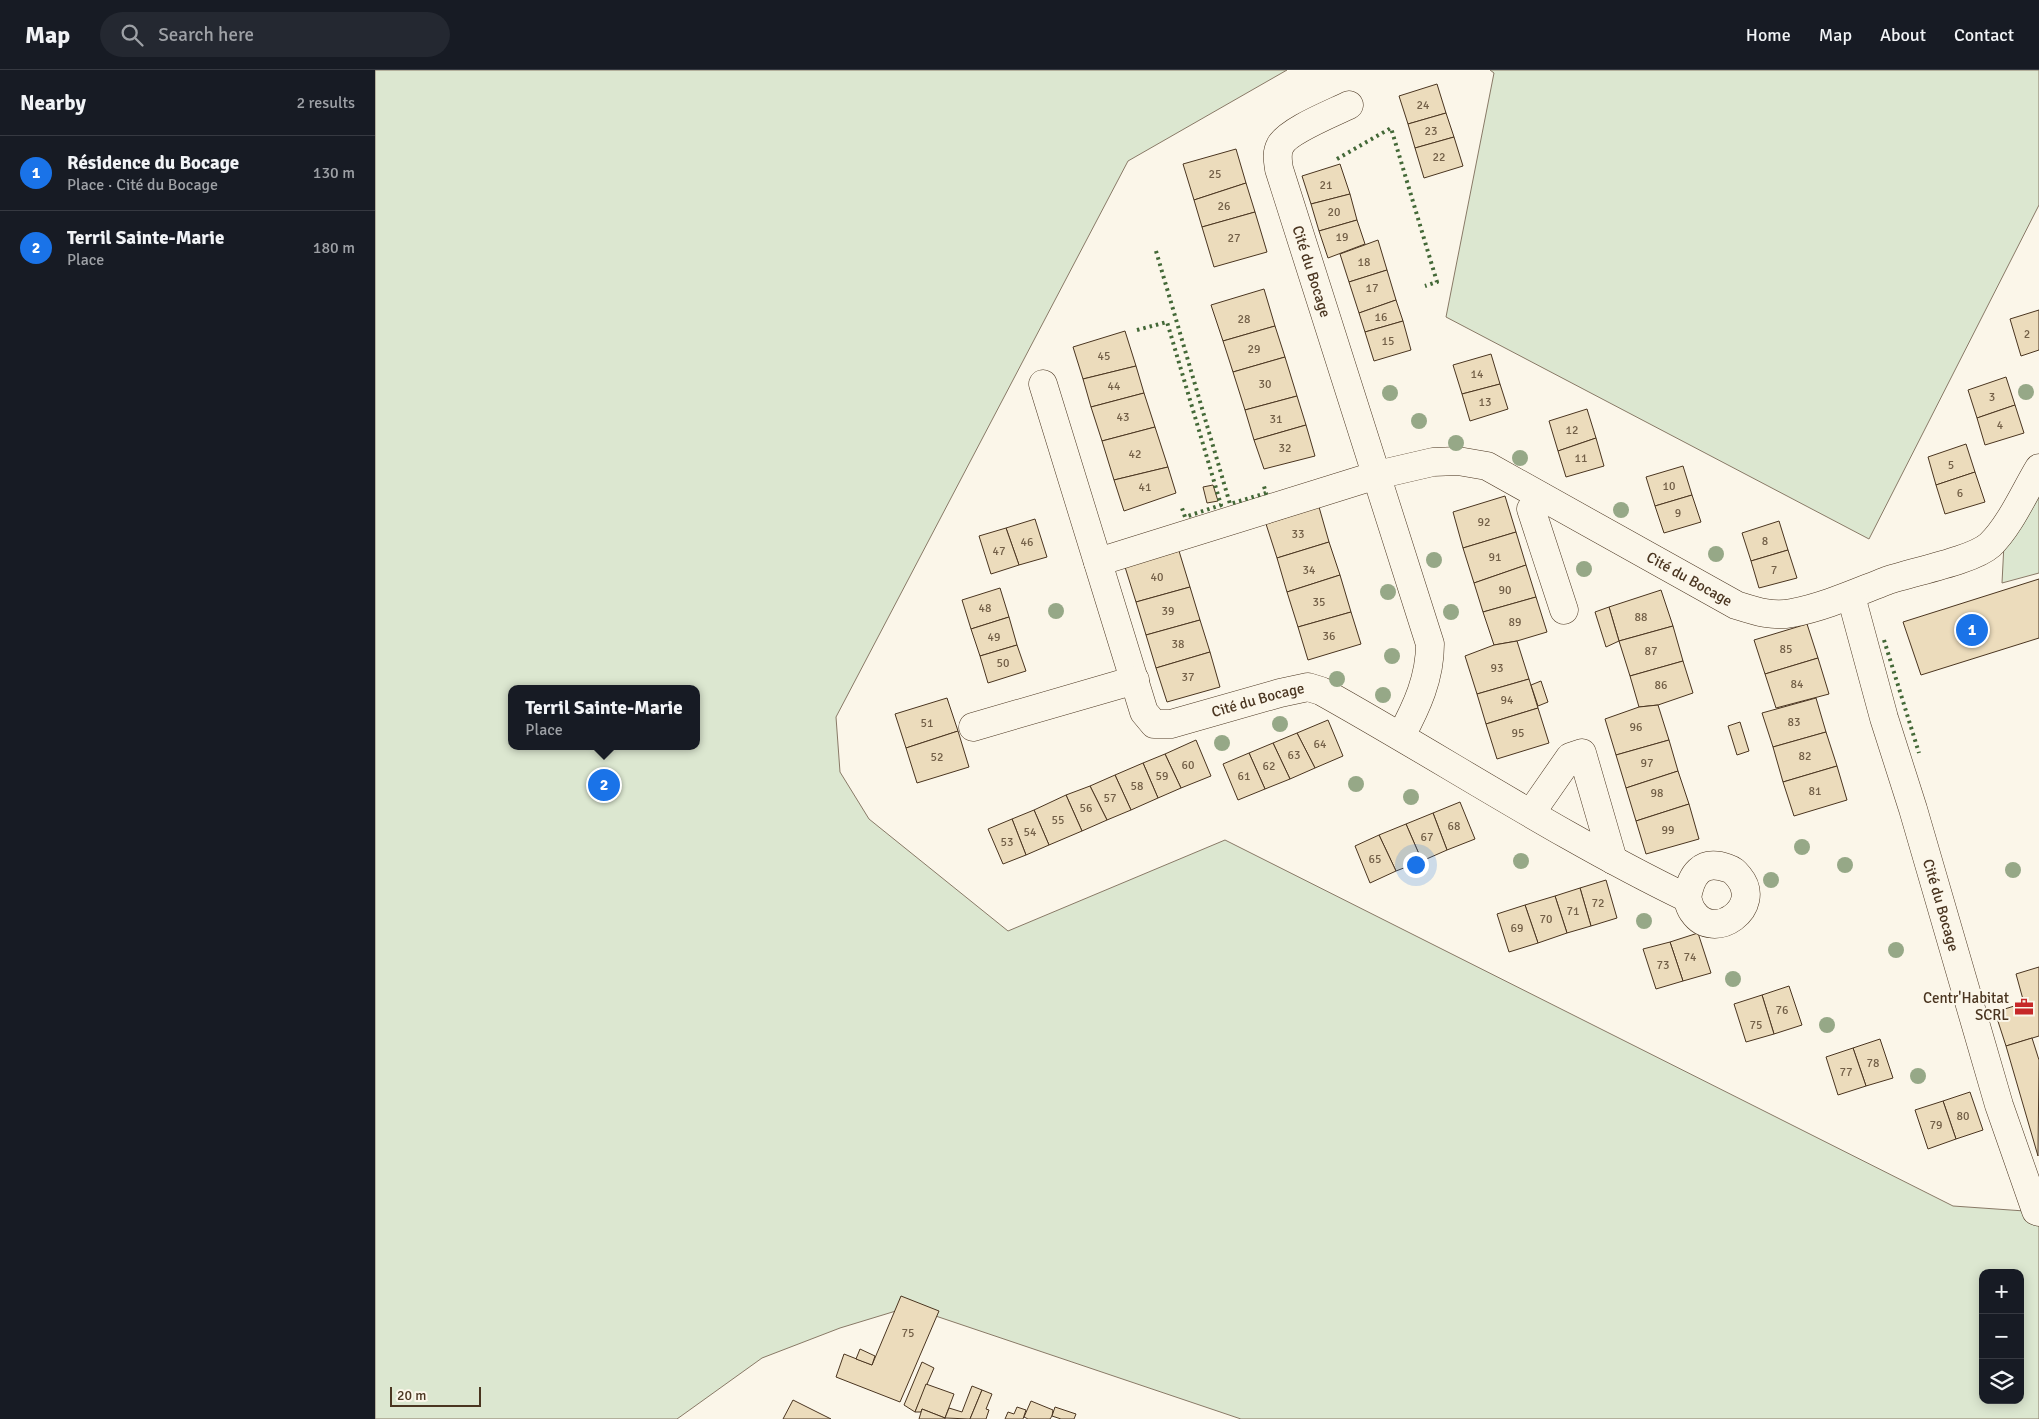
<!DOCTYPE html>
<meta charset="utf-8">
<style>
body{margin:0;font-family:Signika,sans-serif;background:#242831;color:#f1f3f6}
.controls{position:absolute;right:15px;bottom:15px;display:grid;overflow:hidden;border-radius:10px;box-shadow:0 2px 12px #0003}
.controls button{width:45px;height:45px;display:grid;place-items:center;padding:0;border:0;border-bottom:1px solid #363941;background:#171b24;color:#f1f3f6;font:25px sans-serif}
.scale{position:absolute;left:15px;bottom:12px;width:91px;box-sizing:border-box;padding-left:5px;border:2px solid #4a3520;border-top:0;font-size:14px;line-height:18px;white-space:nowrap;color:#4a3520;-webkit-text-stroke:4px #fbf6e9;paint-order:stroke}
.you{position:absolute;left:1040px;top:794px;width:18px;height:18px;margin:-12px;border:4px solid #fff;border-radius:50%;background:#1a73e8;box-shadow:0 0 0 8px #1a73e833}
.badge{display:grid;place-items:center;width:32px;height:32px;border-radius:50%;background:#1a73e8;color:#fff;font-size:16px;font-weight:700}
.pin{position:absolute;translate:-50% -50%;border:2px solid #fff;box-shadow:0 1px 5px #0006}
.popup{position:absolute;left:133px;top:615px;width:192px;height:65px;box-sizing:border-box;display:grid;place-content:center;border-radius:10px;background:#171b24;filter:drop-shadow(0 1px 4px #0005);font-size:16px;white-space:nowrap;color:#9ea1a6}
.popup b{font-size:19px;color:#f1f3f6}
.popup::after{content:'';position:absolute;left:50%;top:100%;margin-left:-10px;border:10px solid transparent;border-top-color:#171b24}
.list{margin:0;padding:0;list-style:none}
h2{display:flex;justify-content:space-between;align-items:center;height:65px;margin:0;padding:0 20px;font-size:21px}
h2 small{font-size:16px;font-weight:400;color:#9ea1a6}
.list li{display:grid;grid-template-columns:32px 1fr auto;gap:15px;align-items:center;box-sizing:border-box;height:75px;padding:0 20px;border-top:1px solid #363941}
.list b{display:block;font-size:19px;white-space:nowrap}
.list p{margin:0;font-size:16px;white-space:nowrap;color:#9ea1a6}
.list em{font-size:16px;font-style:normal;color:#9ea1a6}
.icon{flex:none;width:28px;height:28px;fill:none;stroke:currentColor;stroke-width:2;stroke-linecap:round;stroke-linejoin:round}
.map{position:relative;flex:none;width:1664px;height:1349px;overflow:hidden}
header{display:flex;align-items:center;gap:30px;box-sizing:border-box;height:70px;padding:0 25px;background:#171b24;border-bottom:1px solid #363941}
header strong{font-size:24px}
nav{display:flex;gap:28px;margin-inline-start:auto;font-size:18px}
.search{width:350px;height:45px;background:#242831;display:flex;align-items:center;gap:12px;box-sizing:border-box;padding:0 18px;border-radius:28px;color:#9ea1a6;font-size:19px}
main{display:flex}
aside{flex:1;background:#171b24}
.map>svg:first-child{display:block}
.green{fill:#dce7d0;stroke:#887966;fill-rule:evenodd}
.building{fill:#ecdcbc;stroke:#4a3520}
.lines{fill:none;stroke-linecap:round;stroke-linejoin:round}
.minor-casing{stroke:#4a3520;stroke-width:29}
.minor{stroke:#fbf6e9;stroke-width:28}
.hedge{stroke:#436837;stroke-width:4;stroke-dasharray:2.5 4;stroke-linecap:butt}
.tree{fill:#96a887}
.labels{text-anchor:middle;stroke-width:4;stroke-linejoin:round;paint-order:stroke}
.number-label{font-size:12px;fill:#725f47}
.street-label{font-size:15px;fill:#4a3520;stroke:#fbf6e9}
.poi-label{font-size:15px;fill:#4a3520;stroke:#fbf6e9;text-anchor:end}
</style>
<header>
<strong>Map</strong>
<div class="search"><svg class="icon" aria-label="search" viewBox="0 0 24 24"><circle cx="10" cy="10" r="6"/><path d="M15 15l6 6"/></svg>Search here</div>
<nav><a>Home</a><a>Map</a><a>About</a><a>Contact</a></nav>
</header>
<main>
<aside>
<h2>Nearby<small>2 results</small></h2>
<ul class="list">
<li><span class="badge">1</span><div><b>Résidence du Bocage</b><p>Place · Cité du Bocage</p></div><em>130 m</em></li>
<li><span class="badge">2</span><div><b>Terril Sainte-Marie</b><p>Place</p></div><em>180 m</em></li>
</ul>
</aside>
<div class="map">
<svg width="1664" height="1349" viewBox="0 0 1664 1349">
<rect width="100%" height="100%" fill="#fbf6e9"/>
<g class="green">
<path d="M0 0H912L753 91 461 647 465 702 494 749 633 861 850 770 1578 1136 1664 1142V1349H866L534 1237 465 1258 387 1288 302 1349H0ZM136 619H322V676H136ZM1608 1203H1645V1330H1608Z"/>
<polygon points="1115,0 1664,0 1664,135 1494,469 1071,247 1119,3"/>
<polygon points="1664,398 1664,503 1627,513 1630,454"/>
</g>
<g class="building">
<polygon points="1062,14 1071,43 1033,54 1024,26"/>
<polygon points="1071,43 1079,67 1040,78 1033,54"/>
<polygon points="1079,67 1088,96 1049,108 1040,78"/>
<polygon points="861,79 871,113 819,130 808,94"/>
<polygon points="965,94 975,124 936,134 927,106"/>
<polygon points="871,113 880,142 827,157 819,130"/>
<polygon points="975,124 982,150 944,161 936,134"/>
<polygon points="880,142 892,182 839,197 827,157"/>
<polygon points="982,150 990,174 953,188 944,161"/>
<polygon points="1003,170 1012,200 974,212 965,184"/>
<polygon points="1012,200 1021,230 984,243 974,212"/>
<polygon points="889,219 900,256 848,271 836,235"/>
<polygon points="1021,230 1028,251 990,262 984,243"/>
<polygon points="1664,240 1664,280 1646,286 1635,249"/>
<polygon points="1028,251 1036,280 999,291 990,262"/>
<polygon points="900,256 910,287 858,302 848,271"/>
<polygon points="750,261 761,296 708,309 698,277"/>
<polygon points="1116,284 1125,314 1087,324 1078,295"/>
<polygon points="910,287 922,326 870,340 858,302"/>
<polygon points="761,296 769,323 716,337 708,309"/>
<polygon points="1631,307 1640,335 1602,348 1593,320"/>
<polygon points="1125,314 1133,339 1095,351 1087,324"/>
<polygon points="769,323 780,357 727,371 716,337"/>
<polygon points="922,326 931,355 879,370 870,340"/>
<polygon points="1640,335 1649,363 1610,375 1602,348"/>
<polygon points="1212,339 1221,368 1183,381 1174,351"/>
<polygon points="931,355 940,386 889,399 879,370"/>
<polygon points="780,357 793,397 739,410 727,371"/>
<polygon points="1221,368 1229,396 1191,407 1183,381"/>
<polygon points="1591,374 1600,402 1561,415 1553,387"/>
<polygon points="1308,396 1317,425 1280,436 1271,407"/>
<polygon points="793,397 801,423 749,441 739,410"/>
<polygon points="1600,402 1610,432 1570,444 1561,415"/>
<polygon points="838,415 843,431 832,433 828,417"/>
<polygon points="1317,425 1326,452 1289,463 1280,436"/>
<polygon points="1130,426 1141,462 1088,478 1078,442"/>
<polygon points="944,437 954,472 902,488 891,454"/>
<polygon points="660,449 672,487 644,495 631,458"/>
<polygon points="1404,451 1413,480 1376,491 1367,463"/>
<polygon points="631,458 644,495 616,504 604,466"/>
<polygon points="1141,462 1151,495 1099,513 1088,478"/>
<polygon points="954,472 965,505 912,522 902,488"/>
<polygon points="1413,480 1422,508 1384,518 1376,491"/>
<polygon points="804,481 815,517 761,532 750,497"/>
<polygon points="1151,495 1161,527 1108,542 1099,513"/>
<polygon points="965,505 976,542 923,557 912,522"/>
<polygon points="1664,509 1664,568 1546,605 1528,552"/>
<polygon points="815,517 825,550 771,565 761,532"/>
<polygon points="625,518 634,547 596,559 587,530"/>
<polygon points="1286,520 1298,556 1244,571 1234,537"/>
<polygon points="1161,527 1172,562 1142,571 1119,575 1108,542"/>
<polygon points="1234,537 1244,571 1231,577 1220,542"/>
<polygon points="976,542 986,574 933,590 923,557"/>
<polygon points="634,547 642,575 605,586 596,559"/>
<polygon points="825,550 835,582 781,598 771,565"/>
<polygon points="1432,554 1443,588 1390,604 1379,570"/>
<polygon points="1298,556 1308,591 1255,606 1244,571"/>
<polygon points="1142,571 1154,609 1102,624 1090,586 1119,575"/>
<polygon points="642,575 651,601 613,613 605,586"/>
<polygon points="835,582 845,617 792,632 781,598"/>
<polygon points="1443,588 1454,624 1401,638 1390,604"/>
<polygon points="1308,591 1318,623 1283,635 1264,637 1255,606"/>
<polygon points="1154,609 1163,638 1111,654 1102,624"/>
<polygon points="1166,611 1173,632 1163,636 1156,615"/>
<polygon points="572,628 583,661 531,678 520,644"/>
<polygon points="1441,628 1451,662 1398,677 1387,643"/>
<polygon points="1283,635 1294,670 1241,685 1230,649 1264,637"/>
<polygon points="1163,638 1174,673 1122,689 1111,654"/>
<polygon points="953,650 968,686 940,698 922,663"/>
<polygon points="1365,652 1374,681 1362,685 1353,656"/>
<polygon points="583,661 594,697 542,713 531,678"/>
<polygon points="1451,662 1462,696 1408,712 1398,677"/>
<polygon points="922,663 940,698 915,709 898,673"/>
<polygon points="821,670 836,706 806,718 790,684"/>
<polygon points="1294,670 1303,701 1251,718 1241,685"/>
<polygon points="898,673 915,709 890,719 874,683"/>
<polygon points="874,683 890,719 863,730 848,694"/>
<polygon points="790,684 806,718 783,728 768,693"/>
<polygon points="768,693 783,728 756,740 740,705"/>
<polygon points="1462,696 1472,730 1419,746 1408,712"/>
<polygon points="1303,701 1314,734 1261,751 1251,718"/>
<polygon points="740,705 756,740 732,750 715,716"/>
<polygon points="715,716 732,750 707,761 691,725"/>
<polygon points="691,725 707,761 674,775 659,740"/>
<polygon points="1085,732 1100,769 1072,780 1058,743"/>
<polygon points="1314,734 1324,769 1271,784 1261,751"/>
<polygon points="659,740 674,775 651,785 637,749"/>
<polygon points="1058,743 1072,780 1047,791 1031,754"/>
<polygon points="637,749 651,785 628,794 613,759"/>
<polygon points="1031,754 1047,791 1021,801 1004,765"/>
<polygon points="1004,765 1021,801 995,813 980,776"/>
<polygon points="1231,810 1242,848 1216,856 1205,818"/>
<polygon points="1205,818 1216,856 1192,863 1180,826"/>
<polygon points="1180,826 1192,863 1163,873 1150,835"/>
<polygon points="1150,835 1163,873 1134,882 1122,844"/>
<polygon points="1323,863 1336,903 1308,911 1295,872"/>
<polygon points="1295,872 1308,911 1281,919 1268,879"/>
<polygon points="1664,897 1664,966 1631,976 1620,942 1649,933 1641,904"/>
<polygon points="1414,916 1427,955 1399,964 1387,925"/>
<polygon points="1387,925 1399,964 1371,972 1359,934"/>
<polygon points="1657,968 1664,990 1663,1086 1631,976"/>
<polygon points="1505,969 1518,1008 1491,1016 1478,978"/>
<polygon points="1478,978 1491,1016 1463,1025 1451,987"/>
<polygon points="1595,1022 1608,1060 1581,1069 1568,1031"/>
<polygon points="1568,1031 1581,1069 1553,1079 1540,1040"/>
<polygon points="526,1226 564,1241 525,1332 461,1307 469,1284 497,1295"/>
<polygon points="485,1279 500,1286 497,1295 481,1289"/>
<polygon points="547,1292 559,1298 540,1342 529,1335"/>
<polygon points="551,1314 579,1324 570,1348 547,1339 546,1342 540,1342"/>
<polygon points="597,1316 607,1320 595,1349 570,1348 574,1338 587,1342"/>
<polygon points="607,1320 617,1324 611,1339 614,1340 611,1349 595,1349"/>
<polygon points="418,1330 456,1349 408,1349"/>
<polygon points="656,1331 678,1340 677,1346 675,1349 653,1349 649,1347"/>
<polygon points="642,1337 651,1340 648,1349 630,1349 633,1342 639,1344"/>
<polygon points="680,1337 701,1344 699,1349 686,1349 677,1346"/>
<polygon points="547,1339 570,1348 570,1349 544,1349"/>
</g>
<g class="lines">
<g class="minor-casing">
<g id="minor">
<path id="s1" d="M974 35C958 43 912 61 905 76 901 84 903 91 904 99L1055 574C1055 608 1042 636 1026 666"/>
<path id="s2" d="M668 314 769 642 779 654H796L905 623 933 617 946 621C1068 689 1186 767 1312 828 1314 833 1315 839 1318 842 1339 873 1389 837 1364 807 1360 802 1358 800 1352 798 1326 789 1316 805 1312 828"/>
<polyline points="1165,426 1156,439 1189,540"/>
<path id="s3" d="M723 492 1002 405 1058 392 1083 391 1112 396 1361 535C1380 541 1397 547 1417 543 1449 537 1480 523 1511 511 1536 502 1597 491 1615 475 1635 456 1650 421 1664 398"/>
<path id="s4" d="M1476 526 1509 648 1538 739 1624 1035 1661 1141 1664 1142"/>
<polyline points="598,657 760,610"/>
<polyline points="1156,743 1195,687 1207,683 1238,790"/>
</g>
</g>
<use href="#minor" class="minor"/>
<g class="hedge">
<polyline points="962,89 1016,58 1062,212 1050,216"/>
<polyline points="781,181 855,434 891,423 888,413"/>
<polyline points="762,260 792,252 846,435 810,447 807,438"/>
<polyline points="1509,570 1544,683"/>
</g>
</g>
<g class="tree">
<circle cx="1651" cy="322" r="8"/>
<circle cx="1015" cy="323" r="8"/>
<circle cx="1044" cy="351" r="8"/>
<circle cx="1081" cy="373" r="8"/>
<circle cx="1145" cy="388" r="8"/>
<circle cx="1246" cy="440" r="8"/>
<circle cx="1341" cy="484" r="8"/>
<circle cx="1059" cy="490" r="8"/>
<circle cx="1209" cy="499" r="8"/>
<circle cx="1013" cy="522" r="8"/>
<circle cx="681" cy="541" r="8"/>
<circle cx="1076" cy="542" r="8"/>
<circle cx="1017" cy="586" r="8"/>
<circle cx="962" cy="609" r="8"/>
<circle cx="1008" cy="625" r="8"/>
<circle cx="905" cy="654" r="8"/>
<circle cx="847" cy="673" r="8"/>
<circle cx="981" cy="714" r="8"/>
<circle cx="1036" cy="727" r="8"/>
<circle cx="1427" cy="777" r="8"/>
<circle cx="1146" cy="791" r="8"/>
<circle cx="1470" cy="795" r="8"/>
<circle cx="1638" cy="800" r="8"/>
<circle cx="1396" cy="810" r="8"/>
<circle cx="1269" cy="851" r="8"/>
<circle cx="1521" cy="880" r="8"/>
<circle cx="1358" cy="909" r="8"/>
<circle cx="1452" cy="955" r="8"/>
<circle cx="1543" cy="1006" r="8"/>
</g>
<defs>
<g id="office-bare" transform="scale(1.5)"><path d="M-6-3h4V-5.5h4V-3h4V5H-6ZM-1-4.5V-3h2v-1.5ZM-6 0V1H6V0Z" fill="#c62828" stroke="#fbf6e9" stroke-width="2.5" paint-order="stroke"/></g>
</defs>
<g fill-rule="evenodd">
<use href="#office-bare" x="1649" y="937"/>
</g>
<g class="labels">
<g class="number-label">
<text x="1048" y="39">24</text>
<text x="1056" y="65">23</text>
<text x="1064" y="91">22</text>
<text x="840" y="108">25</text>
<text x="951" y="119">21</text>
<text x="849" y="140">26</text>
<text x="959" y="146">20</text>
<text x="967" y="171">19</text>
<text x="859" y="172">27</text>
<text x="989" y="196">18</text>
<text x="997" y="222">17</text>
<text x="1006" y="251">16</text>
<text x="869" y="253">28</text>
<text x="1652" y="268">2</text>
<text x="1013" y="275">15</text>
<text x="879" y="283">29</text>
<text x="729" y="290">45</text>
<text x="1102" y="308">14</text>
<text x="890" y="318">30</text>
<text x="739" y="320">44</text>
<text x="1617" y="331">3</text>
<text x="1110" y="336">13</text>
<text x="748" y="351">43</text>
<text x="901" y="353">31</text>
<text x="1625" y="359">4</text>
<text x="1197" y="364">12</text>
<text x="910" y="382">32</text>
<text x="760" y="388">42</text>
<text x="1206" y="392">11</text>
<text x="1576" y="399">5</text>
<text x="1294" y="420">10</text>
<text x="770" y="421">41</text>
<text x="1585" y="427">6</text>
<text x="1303" y="447">9</text>
<text x="1109" y="456">92</text>
<text x="923" y="468">33</text>
<text x="1390" y="475">8</text>
<text x="652" y="476">46</text>
<text x="624" y="485">47</text>
<text x="1120" y="491">91</text>
<text x="934" y="504">34</text>
<text x="1399" y="504">7</text>
<text x="782" y="511">40</text>
<text x="1130" y="524">90</text>
<text x="944" y="536">35</text>
<text x="610" y="542">48</text>
<text x="793" y="545">39</text>
<text x="1266" y="551">88</text>
<text x="1140" y="556">89</text>
<text x="954" y="570">36</text>
<text x="619" y="571">49</text>
<text x="803" y="578">38</text>
<text x="1411" y="583">85</text>
<text x="1276" y="585">87</text>
<text x="628" y="597">50</text>
<text x="1122" y="602">93</text>
<text x="813" y="611">37</text>
<text x="1422" y="618">84</text>
<text x="1286" y="619">86</text>
<text x="1132" y="634">94</text>
<text x="1419" y="656">83</text>
<text x="552" y="657">51</text>
<text x="1261" y="661">96</text>
<text x="1143" y="667">95</text>
<text x="945" y="678">64</text>
<text x="919" y="689">63</text>
<text x="1430" y="690">82</text>
<text x="562" y="691">52</text>
<text x="1272" y="697">97</text>
<text x="813" y="699">60</text>
<text x="894" y="700">62</text>
<text x="787" y="710">59</text>
<text x="869" y="710">61</text>
<text x="762" y="720">58</text>
<text x="1440" y="725">81</text>
<text x="1282" y="727">98</text>
<text x="735" y="732">57</text>
<text x="711" y="742">56</text>
<text x="683" y="754">55</text>
<text x="1079" y="760">68</text>
<text x="1293" y="764">99</text>
<text x="655" y="766">54</text>
<text x="1052" y="771">67</text>
<text x="632" y="776">53</text>
<text x="1000" y="793">65</text>
<text x="1223" y="837">72</text>
<text x="1198" y="845">71</text>
<text x="1171" y="853">70</text>
<text x="1142" y="862">69</text>
<text x="1315" y="891">74</text>
<text x="1288" y="899">73</text>
<text x="1407" y="944">76</text>
<text x="1381" y="959">75</text>
<text x="1498" y="997">78</text>
<text x="1471" y="1006">77</text>
<text x="1588" y="1050">80</text>
<text x="1561" y="1059">79</text>
<text x="533" y="1267">75</text>
</g>
<g class="street-label">
<text dy="5" stroke="none"><textPath href="#s1" startOffset="212">Cité du Bocage</textPath></text>
<text dy="5" stroke="none"><textPath href="#s3" startOffset="636">Cité du Bocage</textPath></text>
<text dy="5" stroke="none"><textPath href="#s2" startOffset="466">Cité du Bocage</textPath></text>
<text dy="5" stroke="none"><textPath href="#s4" startOffset="322">Cité du Bocage</textPath></text>
</g>
<g class="poi-label">
<text x="1634" y="933">Centr'Habitat<tspan x="1634" dy="17">SCRL</tspan></text>
</g>
</g>
</svg>
<div class="controls">
<button>+</button>
<button>−</button>
<button><svg class="icon" aria-label="layers" viewBox="0 0 24 24"><path d="M12 4l9 5-9 5-9-5zM3 14l9 5 9-5"/></svg></button>
</div>
<div class="scale">20 m</div>
<div class="you"></div>
<div class="pin badge" style="left:1597px;top:560px">1</div>
<div class="pin badge" style="left:229px;top:715px">2</div>
<div class="popup"><b>Terril Sainte-Marie</b>Place</div>
</div>
</main>
